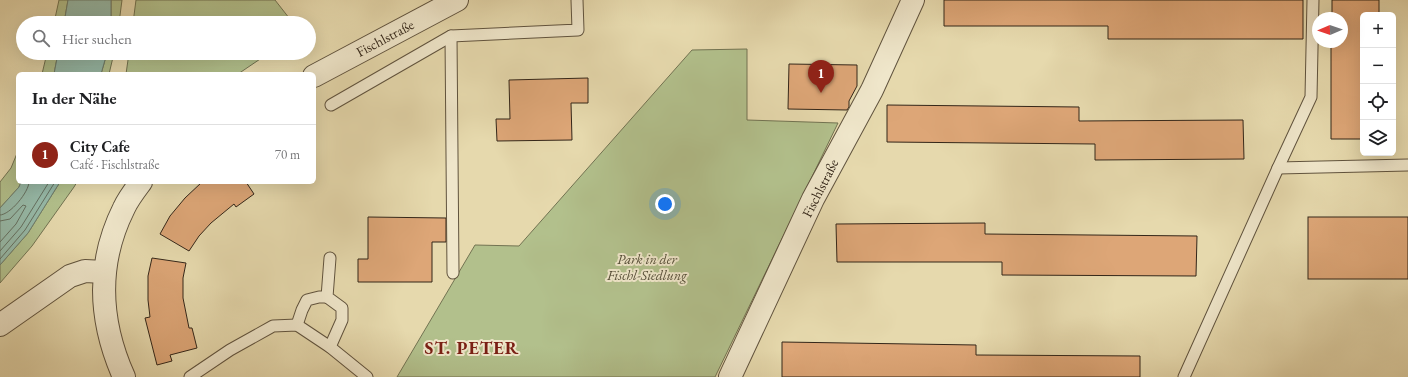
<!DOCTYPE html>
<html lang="de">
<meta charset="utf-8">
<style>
body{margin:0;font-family:"EB Garamond",serif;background:#f2f2f2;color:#202124}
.controls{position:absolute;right:12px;top:12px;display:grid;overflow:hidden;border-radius:6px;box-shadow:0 4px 16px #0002}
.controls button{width:36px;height:36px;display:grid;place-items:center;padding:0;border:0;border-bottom:1px solid #e0e0e0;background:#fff;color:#202124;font:20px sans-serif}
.compass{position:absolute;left:1312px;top:12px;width:36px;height:36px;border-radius:50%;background:#fff;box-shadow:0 4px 16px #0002;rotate:268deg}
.you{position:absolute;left:665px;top:204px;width:14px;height:14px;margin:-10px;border:3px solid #fff;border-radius:50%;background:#1a73e8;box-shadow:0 0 0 6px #1a73e833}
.badge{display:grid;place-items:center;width:26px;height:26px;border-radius:50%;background:#8f2418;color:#fff;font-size:13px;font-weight:700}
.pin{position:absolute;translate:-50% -33px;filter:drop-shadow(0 1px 2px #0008)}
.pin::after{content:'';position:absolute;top:21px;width:14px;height:12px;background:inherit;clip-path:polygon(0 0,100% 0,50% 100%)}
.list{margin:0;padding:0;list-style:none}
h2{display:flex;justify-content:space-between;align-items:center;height:52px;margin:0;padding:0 16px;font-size:17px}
h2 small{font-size:13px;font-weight:400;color:#757577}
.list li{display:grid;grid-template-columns:26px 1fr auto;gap:12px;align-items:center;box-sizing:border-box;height:60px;padding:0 16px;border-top:1px solid #e0e0e0}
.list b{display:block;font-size:15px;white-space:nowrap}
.list p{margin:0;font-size:13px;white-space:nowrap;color:#757577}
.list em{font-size:13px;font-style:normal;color:#757577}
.icon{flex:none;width:22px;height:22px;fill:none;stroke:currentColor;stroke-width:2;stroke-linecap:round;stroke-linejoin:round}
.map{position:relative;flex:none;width:1408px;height:377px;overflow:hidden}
.search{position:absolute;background:#fff;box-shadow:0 4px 16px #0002;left:16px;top:16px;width:300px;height:44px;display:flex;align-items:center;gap:10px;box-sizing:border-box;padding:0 14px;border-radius:22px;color:#757577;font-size:15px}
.panel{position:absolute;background:#fff;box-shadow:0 4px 16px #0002;left:16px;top:72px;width:300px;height:112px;border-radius:6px}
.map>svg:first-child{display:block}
.green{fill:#b2c08c;stroke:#727352}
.water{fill:#96baa9;stroke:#6e7f6f}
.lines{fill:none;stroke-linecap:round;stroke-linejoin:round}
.shore{stroke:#647061;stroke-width:1}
.building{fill:#dda677;stroke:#332619}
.lane-casing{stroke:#60533e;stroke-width:13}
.street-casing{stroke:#60533e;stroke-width:24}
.lane{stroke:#efe6ca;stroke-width:11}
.street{stroke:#efe6ca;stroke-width:22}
.labels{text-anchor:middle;stroke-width:4;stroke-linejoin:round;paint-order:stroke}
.street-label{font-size:14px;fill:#332619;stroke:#efe6ca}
.park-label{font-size:14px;font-style:italic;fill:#534c36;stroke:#efe6ca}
.district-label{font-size:18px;font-weight:bold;letter-spacing:1px;fill:#7a1f14;stroke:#efe6ca}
</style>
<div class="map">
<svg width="1408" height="377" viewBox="0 0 1408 377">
<rect width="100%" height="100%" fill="#e6d9ad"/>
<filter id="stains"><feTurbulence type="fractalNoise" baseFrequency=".005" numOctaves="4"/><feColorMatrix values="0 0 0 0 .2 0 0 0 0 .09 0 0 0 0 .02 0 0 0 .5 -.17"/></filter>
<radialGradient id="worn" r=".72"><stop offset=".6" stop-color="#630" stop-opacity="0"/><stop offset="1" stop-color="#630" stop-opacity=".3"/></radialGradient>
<g class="green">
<polygon points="59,0 68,0 64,23 54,23"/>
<polygon points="111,0 122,0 119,23 111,23"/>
<polygon points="136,0 275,0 293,23 133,23"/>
<polygon points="747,49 747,120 838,123 715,377 397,377 475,245 519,246 692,50"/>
<polygon points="47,53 58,53 54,74 42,74"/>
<polygon points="107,53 114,53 109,74 101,74"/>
<polygon points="129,53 269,53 238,74 126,74"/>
<polygon points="18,151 18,182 21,182 19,187 0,208 0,182 11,168"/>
<polygon points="60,182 77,182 74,187 32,246 0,283 0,265 28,233"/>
</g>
<g class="water">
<polygon points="68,0 111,0 111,23 64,23"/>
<polygon points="58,53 107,53 101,74 54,74"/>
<polygon points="21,182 60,182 28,233 0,265 0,208 19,187"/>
</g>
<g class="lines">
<g class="shore">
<path d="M0 215C10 215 29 192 29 182"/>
<polyline points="0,221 10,219 23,205 26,206 16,224 0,242"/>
<polyline points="0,251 21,227 49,182"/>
<polyline points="0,259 25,230 55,182"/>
</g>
</g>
<g class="building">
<polygon points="944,0 1303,0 1303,39 1108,39 1108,26 944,26"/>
<polygon points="1332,0 1379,0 1379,15 1363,15 1363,139 1331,139 1331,42 1342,42 1342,18 1332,18"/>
<polygon points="789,64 857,65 857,86 849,101 849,107 847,110 788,109"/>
<polygon points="588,78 588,103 571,103 572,140 497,141 496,119 510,119 509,80"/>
<polygon points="887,105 1079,107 1079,121 1243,120 1244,159 1095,160 1095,144 887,142"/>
<polygon points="202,182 246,182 254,194 236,207 234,204 211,223 199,236 189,251 160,234 170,216 185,198"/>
<polygon points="368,217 446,218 446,242 432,242 432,282 358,282 358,259 368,259"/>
<rect x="1308" y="217" width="100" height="62"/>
<polygon points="985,223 985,234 1197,236 1196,276 1002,275 1002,262 837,262 836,224"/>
<polygon points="152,258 186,263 183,278 183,298 189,328 192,328 197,348 170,355 172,361 157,365 145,318 150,317 148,300 148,276"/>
<polygon points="782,342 976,345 976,355 1140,356 1140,377 782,377"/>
</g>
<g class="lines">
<g class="lane-casing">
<g id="lane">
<polyline points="451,36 453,273"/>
<polyline points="331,105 451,36 578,30 577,0"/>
<polyline points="1278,168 1408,165"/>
<polyline points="297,325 302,310 307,300 319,297 327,297"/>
<polyline points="330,347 342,320 342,308 327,297 330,258"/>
<polyline points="190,377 230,350 273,326 297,325 330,347 367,377"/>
<polyline points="1184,377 1278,168 1311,97 1313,0"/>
</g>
</g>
<g class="street-casing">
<g id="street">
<polyline points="314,76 457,0"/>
<polyline points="0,325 70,276 85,271 104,272"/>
<path d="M124 377C99 321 96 264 124 208 128 199 135 190 141 182"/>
<polyline points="730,377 813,199 872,90 913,0"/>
</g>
</g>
<use href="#lane" class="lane"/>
<use href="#street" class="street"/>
</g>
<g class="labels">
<g class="street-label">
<text transform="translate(385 38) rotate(-28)" y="5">Fischlstraße</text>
<text transform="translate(820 188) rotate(-63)" y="5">Fischlstraße</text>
</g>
<g class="park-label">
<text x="647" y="264">Park in der<tspan x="647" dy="16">Fischl-Siedlung</tspan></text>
</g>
<g class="district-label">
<text x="472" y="354">ST. PETER</text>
</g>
</g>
<rect width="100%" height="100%" filter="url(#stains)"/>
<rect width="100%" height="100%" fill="url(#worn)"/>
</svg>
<div class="controls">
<button>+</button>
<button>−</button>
<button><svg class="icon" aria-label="locate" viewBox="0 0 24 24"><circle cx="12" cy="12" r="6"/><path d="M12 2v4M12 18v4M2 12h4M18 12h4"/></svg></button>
<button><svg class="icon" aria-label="layers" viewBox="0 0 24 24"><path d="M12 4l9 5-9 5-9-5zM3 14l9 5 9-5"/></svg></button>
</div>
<svg class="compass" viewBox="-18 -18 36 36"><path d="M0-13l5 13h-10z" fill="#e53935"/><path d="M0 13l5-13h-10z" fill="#757577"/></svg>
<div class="you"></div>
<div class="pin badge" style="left:821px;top:93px">1</div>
<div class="search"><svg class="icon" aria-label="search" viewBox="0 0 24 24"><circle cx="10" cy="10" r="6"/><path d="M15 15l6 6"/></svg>Hier suchen</div>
<section class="panel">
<h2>In der Nähe<small></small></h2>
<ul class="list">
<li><span class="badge">1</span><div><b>City Cafe</b><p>Café · Fischlstraße</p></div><em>70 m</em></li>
</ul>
</section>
</div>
